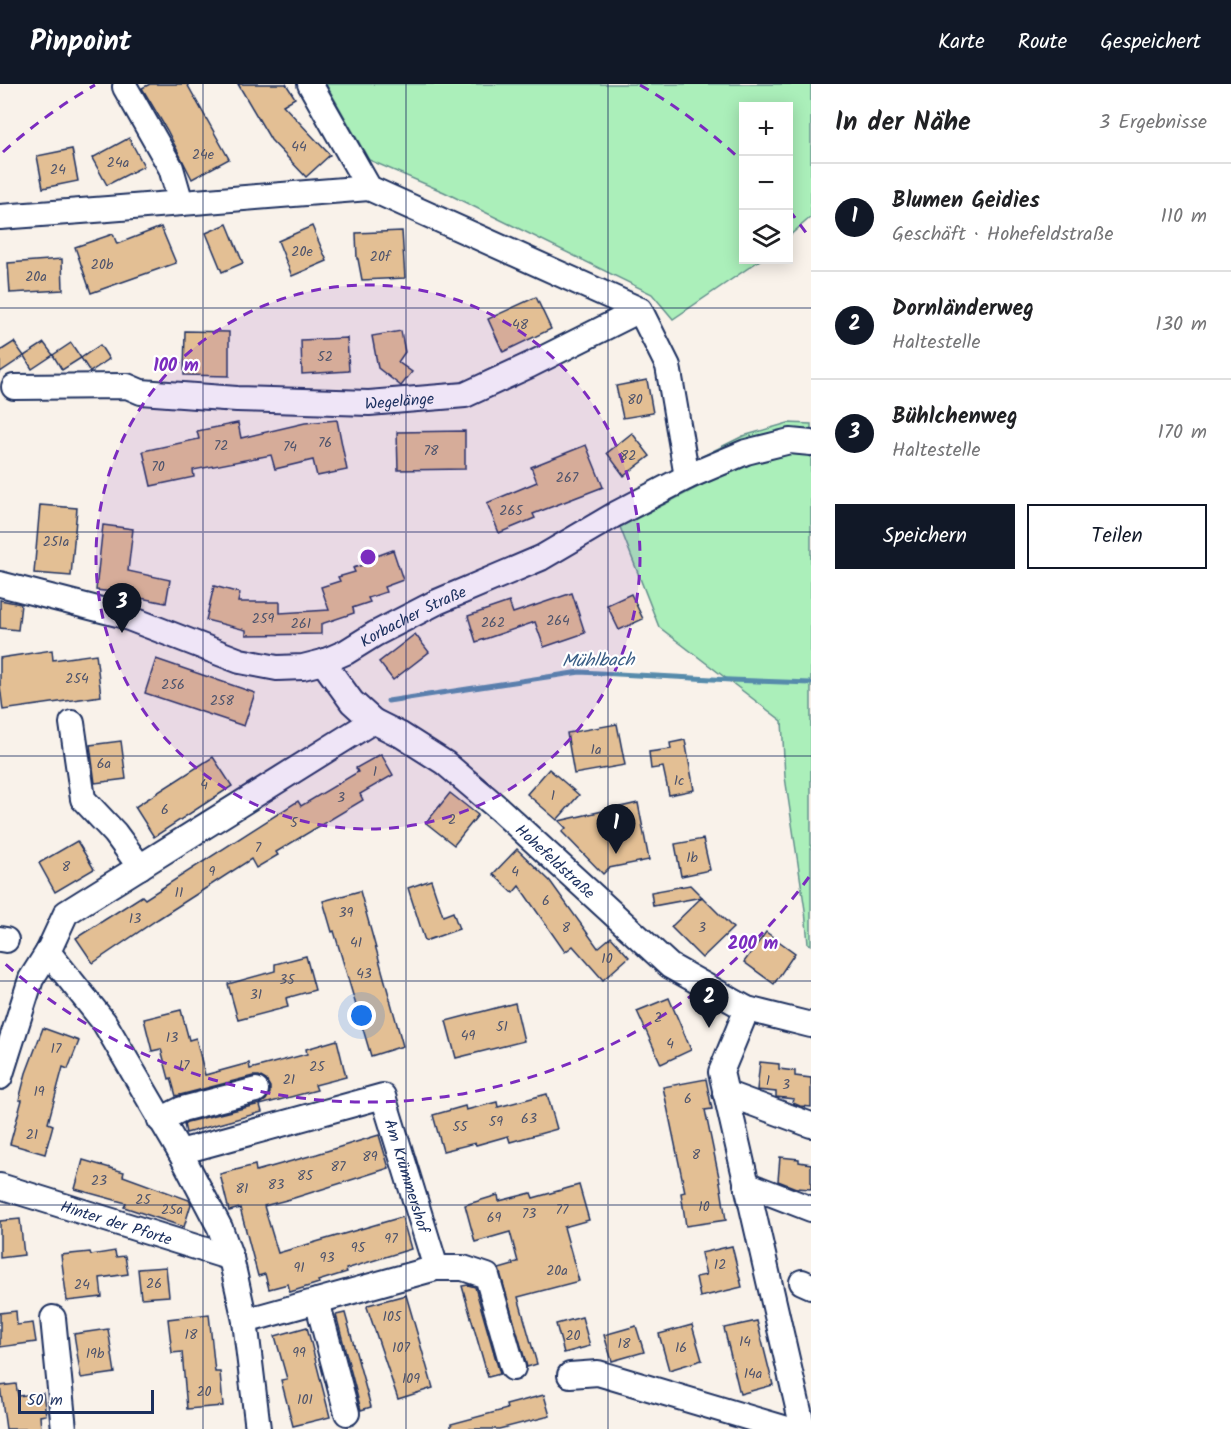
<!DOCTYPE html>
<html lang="de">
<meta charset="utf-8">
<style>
body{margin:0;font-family:Kalam,sans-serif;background:#f6f6f6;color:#202124}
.controls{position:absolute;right:18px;top:18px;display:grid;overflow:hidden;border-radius:0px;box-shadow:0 3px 15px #0003}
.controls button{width:54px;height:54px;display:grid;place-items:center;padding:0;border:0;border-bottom:2px solid #e0e0e0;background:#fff;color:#202124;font:30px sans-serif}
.scale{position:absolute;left:18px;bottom:15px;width:136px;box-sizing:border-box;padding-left:6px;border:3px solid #1b2f5e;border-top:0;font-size:16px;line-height:21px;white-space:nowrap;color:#1b2f5e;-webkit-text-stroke:4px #fff;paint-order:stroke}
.you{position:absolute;left:362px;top:932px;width:21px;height:21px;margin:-15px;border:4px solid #fff;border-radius:50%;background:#1a73e8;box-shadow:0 0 0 9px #1a73e833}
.badge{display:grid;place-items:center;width:39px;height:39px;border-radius:50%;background:#111827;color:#fff;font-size:20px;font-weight:700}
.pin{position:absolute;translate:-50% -50px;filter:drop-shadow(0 2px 3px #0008)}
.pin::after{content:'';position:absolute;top:32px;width:21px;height:18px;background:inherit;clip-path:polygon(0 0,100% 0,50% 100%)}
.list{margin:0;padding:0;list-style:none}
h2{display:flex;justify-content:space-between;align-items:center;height:78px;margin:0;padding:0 24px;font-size:26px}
h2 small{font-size:20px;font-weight:400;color:#757577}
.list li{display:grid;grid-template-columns:39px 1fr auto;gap:18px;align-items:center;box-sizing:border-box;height:108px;padding:0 24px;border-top:2px solid #e0e0e0}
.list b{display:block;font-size:22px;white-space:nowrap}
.list p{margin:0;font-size:20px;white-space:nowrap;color:#757577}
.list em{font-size:20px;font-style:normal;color:#757577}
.actions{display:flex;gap:12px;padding:18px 24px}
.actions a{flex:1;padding:14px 0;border:2px solid #111827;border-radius:0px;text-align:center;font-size:21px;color:#111827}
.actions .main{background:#111827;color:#fff}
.icon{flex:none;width:33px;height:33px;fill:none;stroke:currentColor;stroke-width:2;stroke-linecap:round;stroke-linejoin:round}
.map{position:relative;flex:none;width:811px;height:1345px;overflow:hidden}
header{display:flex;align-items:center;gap:36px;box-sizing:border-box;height:84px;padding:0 30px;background:#111827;color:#fff}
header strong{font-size:28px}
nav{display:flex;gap:33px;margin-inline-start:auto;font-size:21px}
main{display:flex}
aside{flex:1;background:#fff}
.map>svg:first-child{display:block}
.green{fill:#abefba;stroke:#638f8c;stroke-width:1.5}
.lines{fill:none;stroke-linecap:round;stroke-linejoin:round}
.stream{stroke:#578bab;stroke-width:5}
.building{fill:#e3bf94;stroke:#1b2f5e;stroke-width:1.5}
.minor-casing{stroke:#1b2f5e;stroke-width:28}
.minor{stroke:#fff;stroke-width:24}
.grid{fill:none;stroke:#1b2f5e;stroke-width:1.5;stroke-opacity:0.55}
.ring{fill:none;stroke:#7b2cbf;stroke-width:3;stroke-dasharray:10 8}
.labels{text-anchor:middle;stroke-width:4.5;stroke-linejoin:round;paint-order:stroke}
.number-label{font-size:14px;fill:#4d536c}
.street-label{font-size:16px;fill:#1b2f5e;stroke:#fff}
.water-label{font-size:18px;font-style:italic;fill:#395d85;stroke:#fff}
.centre{fill:#7b2cbf;stroke:#fff;stroke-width:3}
.ring-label{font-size:18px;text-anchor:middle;font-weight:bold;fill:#7b2cbf;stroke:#fff;stroke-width:4.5;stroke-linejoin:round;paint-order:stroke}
</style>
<header>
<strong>Pinpoint</strong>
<nav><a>Karte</a><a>Route</a><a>Gespeichert</a></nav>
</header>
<main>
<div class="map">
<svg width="811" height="1345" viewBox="0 0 811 1345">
<rect width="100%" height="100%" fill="#f9f2ea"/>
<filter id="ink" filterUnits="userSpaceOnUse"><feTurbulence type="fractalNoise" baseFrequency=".0167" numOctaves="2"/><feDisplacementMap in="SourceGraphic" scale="12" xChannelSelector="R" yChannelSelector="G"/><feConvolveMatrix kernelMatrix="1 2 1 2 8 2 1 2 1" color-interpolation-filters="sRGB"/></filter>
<g filter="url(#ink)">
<g class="green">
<polygon points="326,0 811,0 811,133 789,152 788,22 744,22 744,176 760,176 673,235 652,210 444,108 369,76"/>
<polygon points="788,339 811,340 811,861 808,860 805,826 785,693 782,637 659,543 620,443 702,401 695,376 743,352"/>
</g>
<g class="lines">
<polyline class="stream" points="388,617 580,588 731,596 811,599"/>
</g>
<g class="building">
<polygon points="150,0 187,0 229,75 192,95 167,46 142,4"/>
<polygon points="238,0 286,0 295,14 283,21 330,71 306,93 271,56"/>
<polygon points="129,54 144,82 107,101 92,74"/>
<polygon points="72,65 78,97 43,104 37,72"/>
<polygon points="227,140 243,179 222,188 206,149"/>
<polygon points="312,142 327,177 292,192 278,157"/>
<polygon points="161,143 176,179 91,209 75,163 113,150 117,160"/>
<polygon points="402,147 405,194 362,196 358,175 357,175 356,149"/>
<polygon points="62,175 63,206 10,209 8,179"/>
<polygon points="536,213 551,245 503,268 488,235"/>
<polygon points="185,247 229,248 229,292 184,291"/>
<polygon points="401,247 405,268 398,278 412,288 401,302 378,284 372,252"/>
<polygon points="347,254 349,287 302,290 301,256"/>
<polygon points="14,258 24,272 0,288 0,267"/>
<polygon points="44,259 53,271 32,285 24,272"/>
<polygon points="71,259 81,274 62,286 53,271"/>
<polygon points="100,261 109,275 90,288 81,274"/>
<polygon points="647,296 653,329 623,334 616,302"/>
<polygon points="337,336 347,386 317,392 313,376 275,385 271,371 193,386 194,393 151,402 143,367 199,355 197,347 238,339 241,354 305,339"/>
<polygon points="465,347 465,385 398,386 397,348"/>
<polygon points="632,349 650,372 624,392 607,369"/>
<polygon points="586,361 603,403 533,430 535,434 499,449 487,419 537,398 531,383"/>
<polygon points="40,421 77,424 71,492 34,489"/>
<polygon points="103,441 133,445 128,487 170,496 166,519 130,512 130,510 96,506"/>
<polygon points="393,466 403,496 384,503 386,508 368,514 370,518 352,524 353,524 354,529 321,540 321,550 246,551 246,546 206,536 214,502 240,509 238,518 280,518 280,529 329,526 321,503 340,497 338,493 355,488 353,484 372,478 371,474"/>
<polygon points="572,509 585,549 544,563 535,538 476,558 468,532 509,518 513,529"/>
<polygon points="631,510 643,535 619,546 607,521"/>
<polygon points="0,516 21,520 18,546 0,544"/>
<polygon points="415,550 429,568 393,596 379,578"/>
<polygon points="52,566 53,576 96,570 101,612 3,626 0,602 0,574"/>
<polygon points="156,575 255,609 244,642 145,609"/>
<polygon points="617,640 625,681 574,690 567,649"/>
<polygon points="685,656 694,706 669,711 663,683 651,685 649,668 671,665 670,659"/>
<polygon points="121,657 126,695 95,699 90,661"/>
<polygon points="381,670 393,691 360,710 363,716 276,768 278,771 256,784 251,775 158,835 93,879 76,854 142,812 145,815 298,717 301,722 358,688 356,684"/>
<polygon points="213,673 232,702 154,753 135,723"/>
<polygon points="549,685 579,711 557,736 527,710"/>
<polygon points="450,709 478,731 454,761 426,739"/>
<polygon points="638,719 649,776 609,784 603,790 562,748 566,744 559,737"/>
<polygon points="703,755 710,786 681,792 675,760"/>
<polygon points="77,757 94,785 55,808 39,779"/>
<polygon points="517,765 550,797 598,864 611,853 629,873 603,896 573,862 565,868 519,802 513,809 493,790"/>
<polygon points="431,796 443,832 453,828 459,845 425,857 408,804"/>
<polygon points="690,801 702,813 653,822 651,808"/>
<polygon points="360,807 403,962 371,972 334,847 332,848 323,817"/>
<polygon points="702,813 733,844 702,874 671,843"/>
<polygon points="766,848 795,869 774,900 744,878"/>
<polygon points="306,872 315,906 286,914 288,923 238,936 228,900 275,887 275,880"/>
<polygon points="669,914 691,966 661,980 637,927"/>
<polygon points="515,919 524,957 456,974 446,937"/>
<polygon points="181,926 189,956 196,954 205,991 249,979 250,985 307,970 306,965 337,956 346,993 315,1001 317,1006 260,1021 262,1028 186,1049 184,1040 187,1038 260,1020 266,1016 270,1009 270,1003 266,996 259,992 253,992 176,1012 171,994 169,995 161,965 152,967 144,935"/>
<polygon points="43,944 79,957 68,985 63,983 48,1039 53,1041 45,1070 10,1060 22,1016 19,1016 26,989"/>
<polygon points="760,978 779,980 779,985 795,987 795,992 811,994 811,1023 800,1022 793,1019 794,1015 776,1013 776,1008 757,1006"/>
<polygon points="706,995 712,1025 705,1026 720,1098 726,1136 686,1142 681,1109 685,1108 663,1003"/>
<polygon points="547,1010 557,1045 510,1058 508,1052 476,1061 475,1059 443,1067 433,1031 465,1022 466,1026 497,1018 498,1023"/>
<polygon points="379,1051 389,1084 294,1114 264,1122 278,1169 402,1133 411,1165 346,1185 347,1188 318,1197 319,1199 290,1208 288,1200 269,1205 265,1190 258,1192 240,1124 229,1127 220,1090 255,1081 256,1087 317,1070"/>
<polygon points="780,1073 799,1075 799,1078 811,1080 811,1105 796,1104 778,1097"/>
<polygon points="83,1076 124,1088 123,1092 189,1116 191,1120 184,1143 124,1123 126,1119 75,1105"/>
<polygon points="579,1101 589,1136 564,1143 579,1197 518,1213 537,1280 527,1283 499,1185 513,1181 512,1179 518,1178 510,1148 475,1158 465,1121 498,1111 499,1117 531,1109 533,1114"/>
<polygon points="20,1135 24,1171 0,1174 0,1137"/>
<polygon points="732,1162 742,1203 700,1213 696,1193 706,1191 701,1169"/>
<polygon points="115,1167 116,1173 125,1172 128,1190 100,1194 102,1213 67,1217 61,1171 90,1168 91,1171"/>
<polygon points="166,1183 169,1212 141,1214 138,1185"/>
<polygon points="468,1201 475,1203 500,1290 488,1293 462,1202"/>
<polygon points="406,1211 433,1304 398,1315 367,1223 368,1221"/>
<polygon points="16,1227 17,1241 33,1239 36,1258 0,1263 0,1229"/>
<polygon points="345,1229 371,1323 361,1326 336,1231"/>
<polygon points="209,1230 215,1288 220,1288 223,1322 187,1325 182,1268 172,1269 168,1235"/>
<polygon points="582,1233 590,1262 564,1269 556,1240"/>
<polygon points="757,1237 773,1301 740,1310 724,1244"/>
<polygon points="692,1241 702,1276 669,1286 659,1250"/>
<polygon points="636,1242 644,1268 612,1277 604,1251"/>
<polygon points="307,1243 330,1333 293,1342 281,1296 287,1295 275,1252"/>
<polygon points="108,1245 115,1289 81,1294 74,1250"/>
<polygon points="16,1300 18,1312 43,1309 46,1331 40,1332 41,1345 6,1345 0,1302"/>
<polygon points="544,1311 550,1332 499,1345 451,1345 451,1340 507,1325 506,1321"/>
</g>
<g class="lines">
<g class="minor-casing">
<g id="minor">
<polyline points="310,0 369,104 640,226 668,282 687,393"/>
<polyline points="125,3 171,84 181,119"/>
<polyline points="0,133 108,125 369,104"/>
<path id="s1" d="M14 303 127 302 141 308 237 315 369 319 465 311 530 281 640 226"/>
<path id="s2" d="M0 500 121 531 240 577 277 584 303 583 323 578 346 568 375 550 437 518 541 474 616 430 687 393 746 368 790 357 811 359"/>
<path id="s3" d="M323 578 352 618 373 637 401 651 445 679 498 724 670 882 747 925 811 941"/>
<polyline points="72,639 83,715 115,749 140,783"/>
<polyline points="0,855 6,856"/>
<polyline points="48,868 104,938 180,1068 220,1144 231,1174 245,1237 258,1345"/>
<polyline points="747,925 721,988 803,1345"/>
<polyline points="0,993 31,895 48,868 66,829 373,637"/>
<polyline points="725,1009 811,1041"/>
<polyline points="160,1036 182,1025 256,1006"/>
<path id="s4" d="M180 1068 383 1012 436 1184 245 1237"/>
<polyline points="746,1100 811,1125"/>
<path id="s5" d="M0 1102 231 1174"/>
<polyline points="436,1184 463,1184 487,1192 513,1284"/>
<polyline points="802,1198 811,1202"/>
<polyline points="317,1217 347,1329"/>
<polyline points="53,1234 64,1345"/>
<polyline points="570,1291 598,1289 787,1345"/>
</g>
</g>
<use href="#minor" class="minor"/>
</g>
</g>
<path class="grid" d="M203 0V1345M406 0V1345M608 0V1345M0 224H811M0 448H811M0 672H811M0 897H811M0 1121H811"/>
<circle cx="368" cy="473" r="272" fill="#7b2cbf" fill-opacity=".12"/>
<g class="ring">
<circle cx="368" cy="473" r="272"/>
<path d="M809 793A545 545 0 0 1 3 878M3 68A545 545 0 0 1 95 1M640 1A545 545 0 0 1 743 78M789 126A545 545 0 0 1 809 153"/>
</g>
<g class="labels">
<g class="number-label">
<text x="299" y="67">44</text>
<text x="203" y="75">24e</text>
<text x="118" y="83">24a</text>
<text x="58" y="90">24</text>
<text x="302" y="172">20e</text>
<text x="380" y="177">20f</text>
<text x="102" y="185">20b</text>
<text x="36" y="197">20a</text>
<text x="520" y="245">48</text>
<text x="325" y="277">52</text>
<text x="635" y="320">80</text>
<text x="325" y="363">76</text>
<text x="221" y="366">72</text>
<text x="290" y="367">74</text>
<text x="431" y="371">78</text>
<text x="628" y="376">82</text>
<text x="158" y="387">70</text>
<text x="567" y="398">267</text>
<text x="511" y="431">265</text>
<text x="56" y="462">251a</text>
<text x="263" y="539">259</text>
<text x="558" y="541">264</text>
<text x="493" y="543">262</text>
<text x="301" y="544">261</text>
<text x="77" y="599">254</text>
<text x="173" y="605">256</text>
<text x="222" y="621">258</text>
<text x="596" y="670">1a</text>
<text x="104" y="684">6a</text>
<text x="375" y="692">1</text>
<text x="679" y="701">1c</text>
<text x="204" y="705">4</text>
<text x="553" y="716">1</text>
<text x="341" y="718">3</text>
<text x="165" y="730">6</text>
<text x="452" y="740">2</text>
<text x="294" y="743">5</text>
<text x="258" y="768">7</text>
<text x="692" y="778">1b</text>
<text x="66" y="787">8</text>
<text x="212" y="792">9</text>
<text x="515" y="792">4</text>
<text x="179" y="813">11</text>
<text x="546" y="821">6</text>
<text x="346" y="833">39</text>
<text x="135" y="839">13</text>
<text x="566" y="848">8</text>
<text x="702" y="848">3</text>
<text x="356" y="863">41</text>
<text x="607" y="879">10</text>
<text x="364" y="894">43</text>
<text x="287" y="900">35</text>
<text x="256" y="915">31</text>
<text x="658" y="938">2</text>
<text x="502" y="947">51</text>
<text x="468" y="956">49</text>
<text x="172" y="958">13</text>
<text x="670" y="964">4</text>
<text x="56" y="969">17</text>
<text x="184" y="986">17</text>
<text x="317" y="987">25</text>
<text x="289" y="1000">21</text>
<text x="768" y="1001">1</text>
<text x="786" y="1005">3</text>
<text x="39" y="1012">19</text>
<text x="688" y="1019">6</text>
<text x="529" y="1039">63</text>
<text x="496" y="1042">59</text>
<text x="460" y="1047">55</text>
<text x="32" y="1055">21</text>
<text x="696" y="1075">8</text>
<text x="370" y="1077">89</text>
<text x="338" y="1087">87</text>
<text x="305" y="1096">85</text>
<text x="99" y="1101">23</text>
<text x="276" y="1105">83</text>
<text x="242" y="1109">81</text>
<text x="143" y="1120">25</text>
<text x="704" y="1127">10</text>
<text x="172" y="1130">25a</text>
<text x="562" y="1130">77</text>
<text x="529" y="1134">73</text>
<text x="494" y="1138">69</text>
<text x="391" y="1159">97</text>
<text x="358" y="1168">95</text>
<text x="327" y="1178">93</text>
<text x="720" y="1185">12</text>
<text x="299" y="1188">91</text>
<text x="557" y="1191">20a</text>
<text x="154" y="1204">26</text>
<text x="82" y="1205">24</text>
<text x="392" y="1237">105</text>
<text x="191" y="1255">18</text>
<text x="573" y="1256">20</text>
<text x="745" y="1262">14</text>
<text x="624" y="1264">18</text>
<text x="401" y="1268">107</text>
<text x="681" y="1268">16</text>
<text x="299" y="1273">99</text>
<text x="95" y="1274">19b</text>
<text x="753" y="1294">14a</text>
<text x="411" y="1299">109</text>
<text x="204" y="1312">20</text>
<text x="305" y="1320">101</text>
</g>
<g class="street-label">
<text dy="6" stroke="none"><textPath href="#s1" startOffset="387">Wegelänge</textPath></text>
<text dy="6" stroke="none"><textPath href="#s2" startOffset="438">Korbacher Straße</textPath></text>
<text dy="6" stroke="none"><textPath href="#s3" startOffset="309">Hohefeldstraße</textPath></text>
<text dy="6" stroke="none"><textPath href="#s4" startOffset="294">Am Krümmershof</textPath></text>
<text dy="6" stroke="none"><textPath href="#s5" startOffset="122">Hinter der Pforte</textPath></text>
</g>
<g class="water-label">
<text transform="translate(598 576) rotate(-1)" y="6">Mühlbach</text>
</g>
</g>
<circle cx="368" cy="473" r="9" class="centre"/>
<g class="ring-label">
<text x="176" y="287">100 m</text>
<text x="753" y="865">200 m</text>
</g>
</svg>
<div class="controls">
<button>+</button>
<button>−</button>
<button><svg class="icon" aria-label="layers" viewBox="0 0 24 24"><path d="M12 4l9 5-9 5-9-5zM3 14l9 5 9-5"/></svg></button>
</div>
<div class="scale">50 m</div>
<div class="you"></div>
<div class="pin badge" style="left:616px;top:770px">1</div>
<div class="pin badge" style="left:709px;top:944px">2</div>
<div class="pin badge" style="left:122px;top:549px">3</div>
</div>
<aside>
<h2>In der Nähe<small>3 Ergebnisse</small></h2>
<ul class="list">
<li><span class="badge">1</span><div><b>Blumen Geidies</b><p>Geschäft · Hohefeldstraße</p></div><em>110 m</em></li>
<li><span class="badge">2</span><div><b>Dornländerweg</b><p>Haltestelle</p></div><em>130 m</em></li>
<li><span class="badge">3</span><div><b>Bühlchenweg</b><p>Haltestelle</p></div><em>170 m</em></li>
</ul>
<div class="actions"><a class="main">Speichern</a><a>Teilen</a></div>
</aside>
</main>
